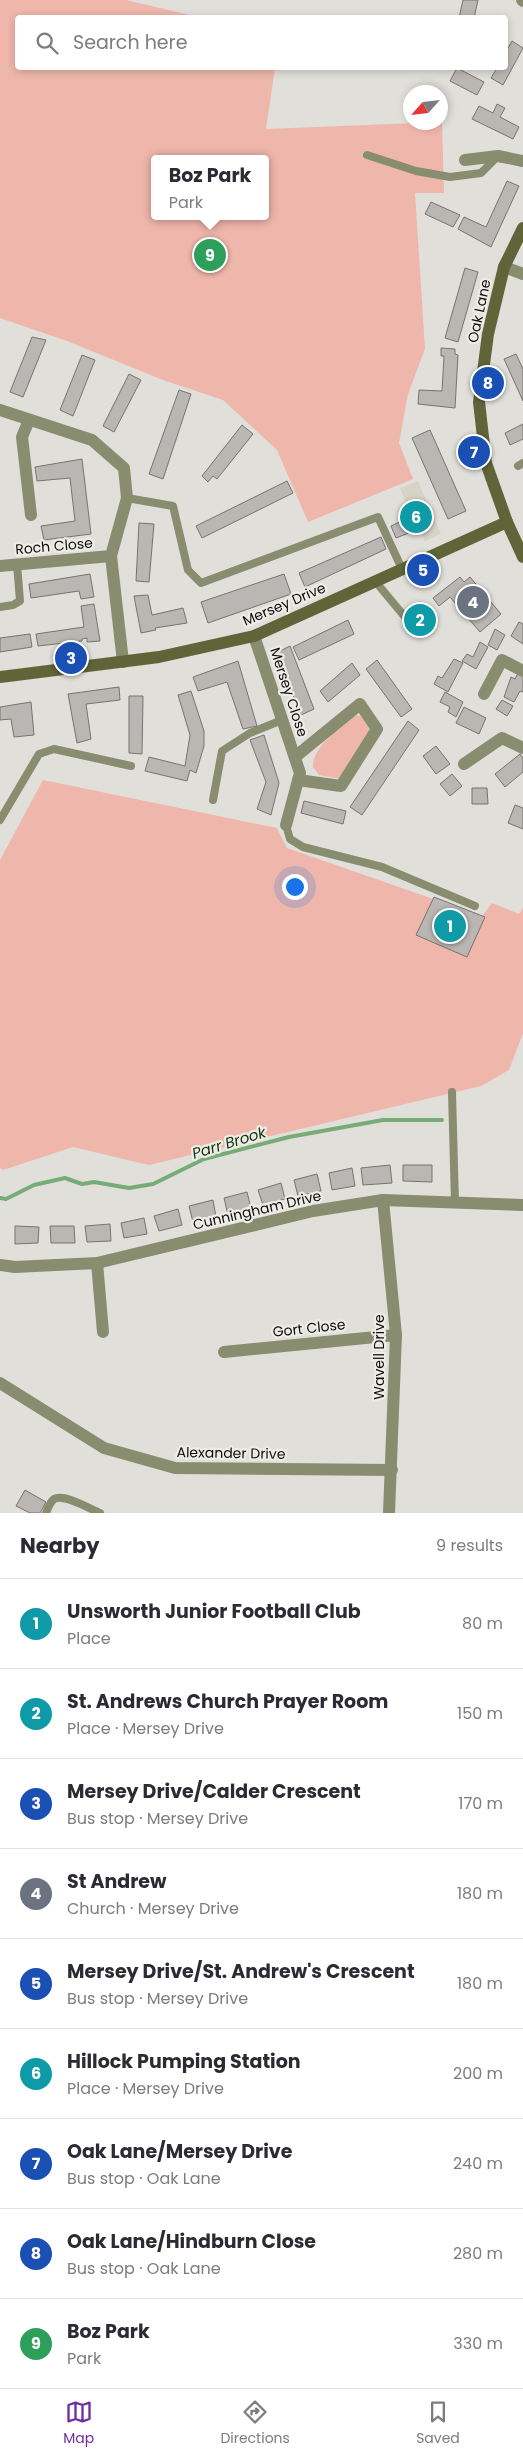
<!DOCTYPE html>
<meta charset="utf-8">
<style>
body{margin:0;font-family:Poppins,sans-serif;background:#f7f7f7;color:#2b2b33}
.compass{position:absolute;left:403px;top:85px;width:45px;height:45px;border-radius:50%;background:#fff;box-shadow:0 2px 8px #0003;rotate:243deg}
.you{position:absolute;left:294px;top:886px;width:18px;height:18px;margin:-12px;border:4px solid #fff;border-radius:50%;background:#1a73e8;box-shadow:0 0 0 8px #1a73e833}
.badge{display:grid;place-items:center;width:32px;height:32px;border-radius:50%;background:#712da1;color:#fff;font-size:16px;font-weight:700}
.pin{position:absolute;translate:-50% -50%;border:2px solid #fff;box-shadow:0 1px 5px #0006}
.popup{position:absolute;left:151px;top:155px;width:118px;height:65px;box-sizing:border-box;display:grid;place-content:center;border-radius:5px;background:#fff;filter:drop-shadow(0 1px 4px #0005);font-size:16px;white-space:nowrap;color:#7c7c81}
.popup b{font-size:19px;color:#2b2b33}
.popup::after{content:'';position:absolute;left:50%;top:100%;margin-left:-10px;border:10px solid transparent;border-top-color:#fff}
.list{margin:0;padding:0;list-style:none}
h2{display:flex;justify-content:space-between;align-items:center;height:65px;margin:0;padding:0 20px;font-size:21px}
h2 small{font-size:16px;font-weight:400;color:#7c7c81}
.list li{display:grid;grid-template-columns:32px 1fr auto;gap:15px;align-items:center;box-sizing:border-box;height:90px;padding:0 20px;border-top:1px solid #e1e1e2}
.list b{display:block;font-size:19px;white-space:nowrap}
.list p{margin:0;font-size:16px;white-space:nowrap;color:#7c7c81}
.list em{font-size:16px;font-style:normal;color:#7c7c81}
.icon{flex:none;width:28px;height:28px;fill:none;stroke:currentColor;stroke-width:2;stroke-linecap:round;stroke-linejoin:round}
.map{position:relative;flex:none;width:523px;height:1513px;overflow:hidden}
.search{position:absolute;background:#fff;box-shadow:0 2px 8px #0003;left:15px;right:15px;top:15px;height:55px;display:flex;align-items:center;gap:12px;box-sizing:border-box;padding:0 18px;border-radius:5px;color:#7c7c81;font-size:19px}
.sheet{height:875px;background:#fff}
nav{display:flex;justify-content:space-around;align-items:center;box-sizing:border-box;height:70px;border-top:1px solid #e1e1e2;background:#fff;font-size:14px;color:#7c7c81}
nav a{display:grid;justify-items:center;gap:2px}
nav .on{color:#712da1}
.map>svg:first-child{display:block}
.built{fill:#d8d3c7}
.green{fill:#efb6ab;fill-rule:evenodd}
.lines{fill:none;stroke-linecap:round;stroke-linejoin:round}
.stream{stroke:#78ac76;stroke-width:4}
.building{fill:#bab6b3;stroke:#777370}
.lane{stroke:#888d6f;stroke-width:8}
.street{stroke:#888d6f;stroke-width:12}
.secondary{stroke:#5f6539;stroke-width:12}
.labels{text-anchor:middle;stroke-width:4.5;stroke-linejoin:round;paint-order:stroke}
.street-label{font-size:14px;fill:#0f0e0d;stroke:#eeece7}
.water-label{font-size:15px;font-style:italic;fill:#0f3510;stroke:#eeece7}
</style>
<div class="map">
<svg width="523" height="1513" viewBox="0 0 523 1513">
<rect width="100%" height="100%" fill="#e1dfda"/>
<polygon class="built" points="418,481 441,534 425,541 419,528 416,529 406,509 408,508 400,488"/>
<g class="green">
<path d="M0 0H126L198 17 18 18V68H275L266 129 442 122 444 193H415L425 349 408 394 399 443 413 479 308 522 277 450 223 400 163 380 67 341 0 318ZM155 159H265V216H155Z"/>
<path d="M357 715 363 717 371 730 341 779 319 775 313 767C311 749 342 723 357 715Z"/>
<polygon points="43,780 277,828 287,848 482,916 492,903 519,914 523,908 523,1033 509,1070 481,1086 149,1165 73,1147 3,1170 0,1168 0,860"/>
</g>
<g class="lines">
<polyline class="stream" points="0,1198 6,1199 34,1185 65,1178 82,1184 94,1182 129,1188 153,1184 204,1159 289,1137 383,1120 442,1120"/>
</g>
<g class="building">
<polygon points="463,0 478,0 474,18 459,18"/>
<polygon points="512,41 523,48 503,85 491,78 497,68 506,68 506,52"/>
<polygon points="457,68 484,82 477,95 450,81"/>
<polygon points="497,104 505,108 500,117 519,127 513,139 472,119 479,106 493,113"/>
<polygon points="507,181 519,186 491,247 458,229 464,217 486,227"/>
<polygon points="431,202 460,215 453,227 425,214"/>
<polygon points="465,268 478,272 458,342 445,338"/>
<polygon points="32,337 46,340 23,397 10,392"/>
<polygon points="441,348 455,349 455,354 458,355 455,408 418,404 419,390 442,391 444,356 441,356"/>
<polygon points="516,354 523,369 523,401 504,359"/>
<polygon points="82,355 95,360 73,416 60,410"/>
<polygon points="129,374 141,380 114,432 103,426"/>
<polygon points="179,390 191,394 163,479 149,474"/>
<polygon points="523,424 523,439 510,445 505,433"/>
<polygon points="242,425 253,434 217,479 213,476 208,482 202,476"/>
<polygon points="430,430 466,511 448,519 412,438"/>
<polygon points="82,459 91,534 44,540 41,526 75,521 70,478 37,481 35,467"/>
<polygon points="287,481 293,493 202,538 196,526"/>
<polygon points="417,504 427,525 416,529 406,509"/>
<polygon points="408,518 414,531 396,538 391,526"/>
<polygon points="139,523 154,524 149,582 136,581"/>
<polygon points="381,537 386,549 305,587 299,573"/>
<polygon points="90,574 94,597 81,599 79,591 31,598 29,584"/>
<polygon points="284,574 291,594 208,623 201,602"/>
<polygon points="460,577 464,582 470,577 501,614 480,632 450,597 439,606 433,598"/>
<polygon points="148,595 152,615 183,608 187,623 155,628 156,630 141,633 134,596"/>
<polygon points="94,604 100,641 87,642 87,638 82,639 82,641 38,646 36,634 84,627 81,606"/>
<polygon points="424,606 438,622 424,633 415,622 409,627 403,619 407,615 409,618"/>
<polygon points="348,620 354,634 299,660 293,647"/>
<polygon points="519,622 523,624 523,644 511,636"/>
<polygon points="495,629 505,635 497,650 488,645"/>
<polygon points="30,634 32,647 0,652 0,638"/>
<polygon points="480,642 488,647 476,669 462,661 467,654 473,657"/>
<polygon points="290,646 314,709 301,715 276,653"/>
<polygon points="454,659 463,663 448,692 434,684 438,676 442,678"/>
<polygon points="377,660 412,709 401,717 366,669"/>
<polygon points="238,661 257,726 243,729 227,682 198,691 193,677"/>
<polygon points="352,663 360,675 328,702 320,691"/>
<polygon points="519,671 523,673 523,692 520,691 514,702 504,697 511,677 515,679"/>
<polygon points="119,687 120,700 86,704 91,739 77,743 68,694"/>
<polygon points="191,691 204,731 204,746 196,773 190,770 187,781 145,771 149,757 185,766 190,735 178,695"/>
<polygon points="445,692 463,702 456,717 448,712 450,707 440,702"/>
<polygon points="129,696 143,696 142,754 129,753"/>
<polygon points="502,700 513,706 507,716 496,709"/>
<polygon points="31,702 34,735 14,737 11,719 0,720 0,707"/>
<polygon points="464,707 486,718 479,734 456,723"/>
<polygon points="408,721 419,730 362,815 350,807"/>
<polygon points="264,735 279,783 271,815 257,809 266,782 250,740"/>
<polygon points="436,746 450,764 436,774 423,756"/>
<polygon points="520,754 523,758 523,772 505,787 495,774"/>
<polygon points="452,774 462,786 450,796 440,784"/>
<polygon points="472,788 487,788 488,804 472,804"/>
<polygon points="304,801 346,811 343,824 301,813"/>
<polygon points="515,805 523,808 523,829 508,823"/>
<polygon points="434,897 485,917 467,957 416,935"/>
<polygon points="390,1165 392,1183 363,1185 361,1168"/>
<polygon points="403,1165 432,1165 432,1182 403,1181"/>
<polygon points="352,1168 355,1186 332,1190 329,1173"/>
<polygon points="317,1174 321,1191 298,1196 294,1180"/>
<polygon points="281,1183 285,1199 263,1205 258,1190"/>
<polygon points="247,1192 251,1208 228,1215 224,1198"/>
<polygon points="213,1200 216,1217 193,1222 189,1206"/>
<polygon points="178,1209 182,1225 159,1231 154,1216"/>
<polygon points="144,1218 147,1234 124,1238 121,1223"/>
<polygon points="110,1224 111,1241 87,1242 85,1226"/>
<polygon points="15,1226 39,1227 38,1243 15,1244"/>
<polygon points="50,1226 74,1226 75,1243 51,1243"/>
<polygon points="25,1490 46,1502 40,1513 30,1513 16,1506"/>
</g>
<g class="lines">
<g class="lane">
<polyline points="367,155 416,171 450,177 481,173 498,156"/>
<polyline points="518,466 523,463"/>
<polyline points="127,498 173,506 188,570 201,583 378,517 402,569"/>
<polyline points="375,581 405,617"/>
<polyline points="0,607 13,605 20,601 17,564"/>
<polyline points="213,800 222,751 250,733 282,720"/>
<polyline points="0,820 39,754 54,749 131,766"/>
<polyline points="286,825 290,839 303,847 382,867 475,906"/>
<polyline points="452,1092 455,1203"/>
<path d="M46 1513C48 1508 50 1502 54 1499 64 1493 90 1509 100 1513"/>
</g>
<g class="street">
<polyline points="522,0 523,1"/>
<polyline points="465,160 498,156 523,161"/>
<polyline points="504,267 523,274"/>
<polyline points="0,410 92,440 124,468 127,498 111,556 123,662"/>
<polyline points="29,420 22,437 31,515"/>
<polyline points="0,566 111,556"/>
<polyline points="254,636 300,773 286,825"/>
<polyline points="484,694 502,660 523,671"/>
<polyline points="295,757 360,704 377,729 341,786 298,780"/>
<polyline points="464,764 502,738 523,748"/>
<polyline points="383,1200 396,1335 389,1513"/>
<polyline points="97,1263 103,1332"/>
<polyline points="0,1265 15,1267 97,1263 313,1211 383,1200 523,1205"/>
<polyline points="224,1352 396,1335"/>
<polyline points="0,1383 104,1448 175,1468 392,1470"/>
</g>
<g class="secondary">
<polyline points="523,228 504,267 488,334 479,402 486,463 507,522 523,557"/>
<polyline points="0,677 159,657 254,636 507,522"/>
</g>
</g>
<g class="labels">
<g class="street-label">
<text transform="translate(479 311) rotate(-78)" y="5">Oak Lane</text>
<text transform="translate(54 546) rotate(-5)" y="5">Roch Close</text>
<text transform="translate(284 604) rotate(-23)" y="5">Mersey Drive</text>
<text transform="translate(289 692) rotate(72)" y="5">Mersey Close</text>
<text transform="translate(257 1210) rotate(-13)" y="5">Cunningham Drive</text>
<text transform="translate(309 1328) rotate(-6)" y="5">Gort Close</text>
<text transform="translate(379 1357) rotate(-90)" y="5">Wavell Drive</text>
<text transform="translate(231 1453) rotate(1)" y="5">Alexander Drive</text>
</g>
<g class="water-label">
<text transform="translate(229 1143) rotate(-17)" y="5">Parr Brook</text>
</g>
</g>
</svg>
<svg class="compass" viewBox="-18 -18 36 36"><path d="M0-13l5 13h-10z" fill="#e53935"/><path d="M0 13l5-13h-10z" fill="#7c7c81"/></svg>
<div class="you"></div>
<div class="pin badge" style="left:450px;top:926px;background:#0f9aa8">1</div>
<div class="pin badge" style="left:420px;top:620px;background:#0f9aa8">2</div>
<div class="pin badge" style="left:71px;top:658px;background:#1a4fb4">3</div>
<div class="pin badge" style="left:473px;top:602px;background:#6b7280">4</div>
<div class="pin badge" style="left:423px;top:570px;background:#1a4fb4">5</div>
<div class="pin badge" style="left:416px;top:517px;background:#0f9aa8">6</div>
<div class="pin badge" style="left:474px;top:452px;background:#1a4fb4">7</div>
<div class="pin badge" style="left:488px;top:383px;background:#1a4fb4">8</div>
<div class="pin badge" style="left:210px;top:255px;background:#2e9e5b">9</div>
<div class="popup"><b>Boz Park</b>Park</div>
<div class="search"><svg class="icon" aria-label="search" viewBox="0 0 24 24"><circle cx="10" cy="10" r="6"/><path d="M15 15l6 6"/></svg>Search here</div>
</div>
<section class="sheet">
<h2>Nearby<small>9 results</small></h2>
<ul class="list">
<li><span class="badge" style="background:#0f9aa8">1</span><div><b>Unsworth Junior Football Club</b><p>Place</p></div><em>80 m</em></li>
<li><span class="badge" style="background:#0f9aa8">2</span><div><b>St. Andrews Church Prayer Room</b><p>Place · Mersey Drive</p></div><em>150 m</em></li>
<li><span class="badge" style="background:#1a4fb4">3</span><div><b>Mersey Drive/Calder Crescent</b><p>Bus stop · Mersey Drive</p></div><em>170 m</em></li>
<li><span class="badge" style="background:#6b7280">4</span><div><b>St Andrew</b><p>Church · Mersey Drive</p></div><em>180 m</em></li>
<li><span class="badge" style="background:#1a4fb4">5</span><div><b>Mersey Drive/St. Andrew's Crescent</b><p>Bus stop · Mersey Drive</p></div><em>180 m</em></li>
<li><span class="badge" style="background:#0f9aa8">6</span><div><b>Hillock Pumping Station</b><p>Place · Mersey Drive</p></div><em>200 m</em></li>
<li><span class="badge" style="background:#1a4fb4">7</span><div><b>Oak Lane/Mersey Drive</b><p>Bus stop · Oak Lane</p></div><em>240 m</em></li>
<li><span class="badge" style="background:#1a4fb4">8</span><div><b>Oak Lane/Hindburn Close</b><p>Bus stop · Oak Lane</p></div><em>280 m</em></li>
<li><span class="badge" style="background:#2e9e5b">9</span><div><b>Boz Park</b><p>Park</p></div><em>330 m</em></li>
</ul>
</section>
<nav>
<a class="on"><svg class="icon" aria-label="map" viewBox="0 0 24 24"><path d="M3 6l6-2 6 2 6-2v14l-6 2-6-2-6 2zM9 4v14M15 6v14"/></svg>Map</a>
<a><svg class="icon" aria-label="directions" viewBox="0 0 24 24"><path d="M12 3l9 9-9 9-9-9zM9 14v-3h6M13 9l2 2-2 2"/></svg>Directions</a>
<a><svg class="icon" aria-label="saved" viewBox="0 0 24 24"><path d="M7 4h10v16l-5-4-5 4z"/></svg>Saved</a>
</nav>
